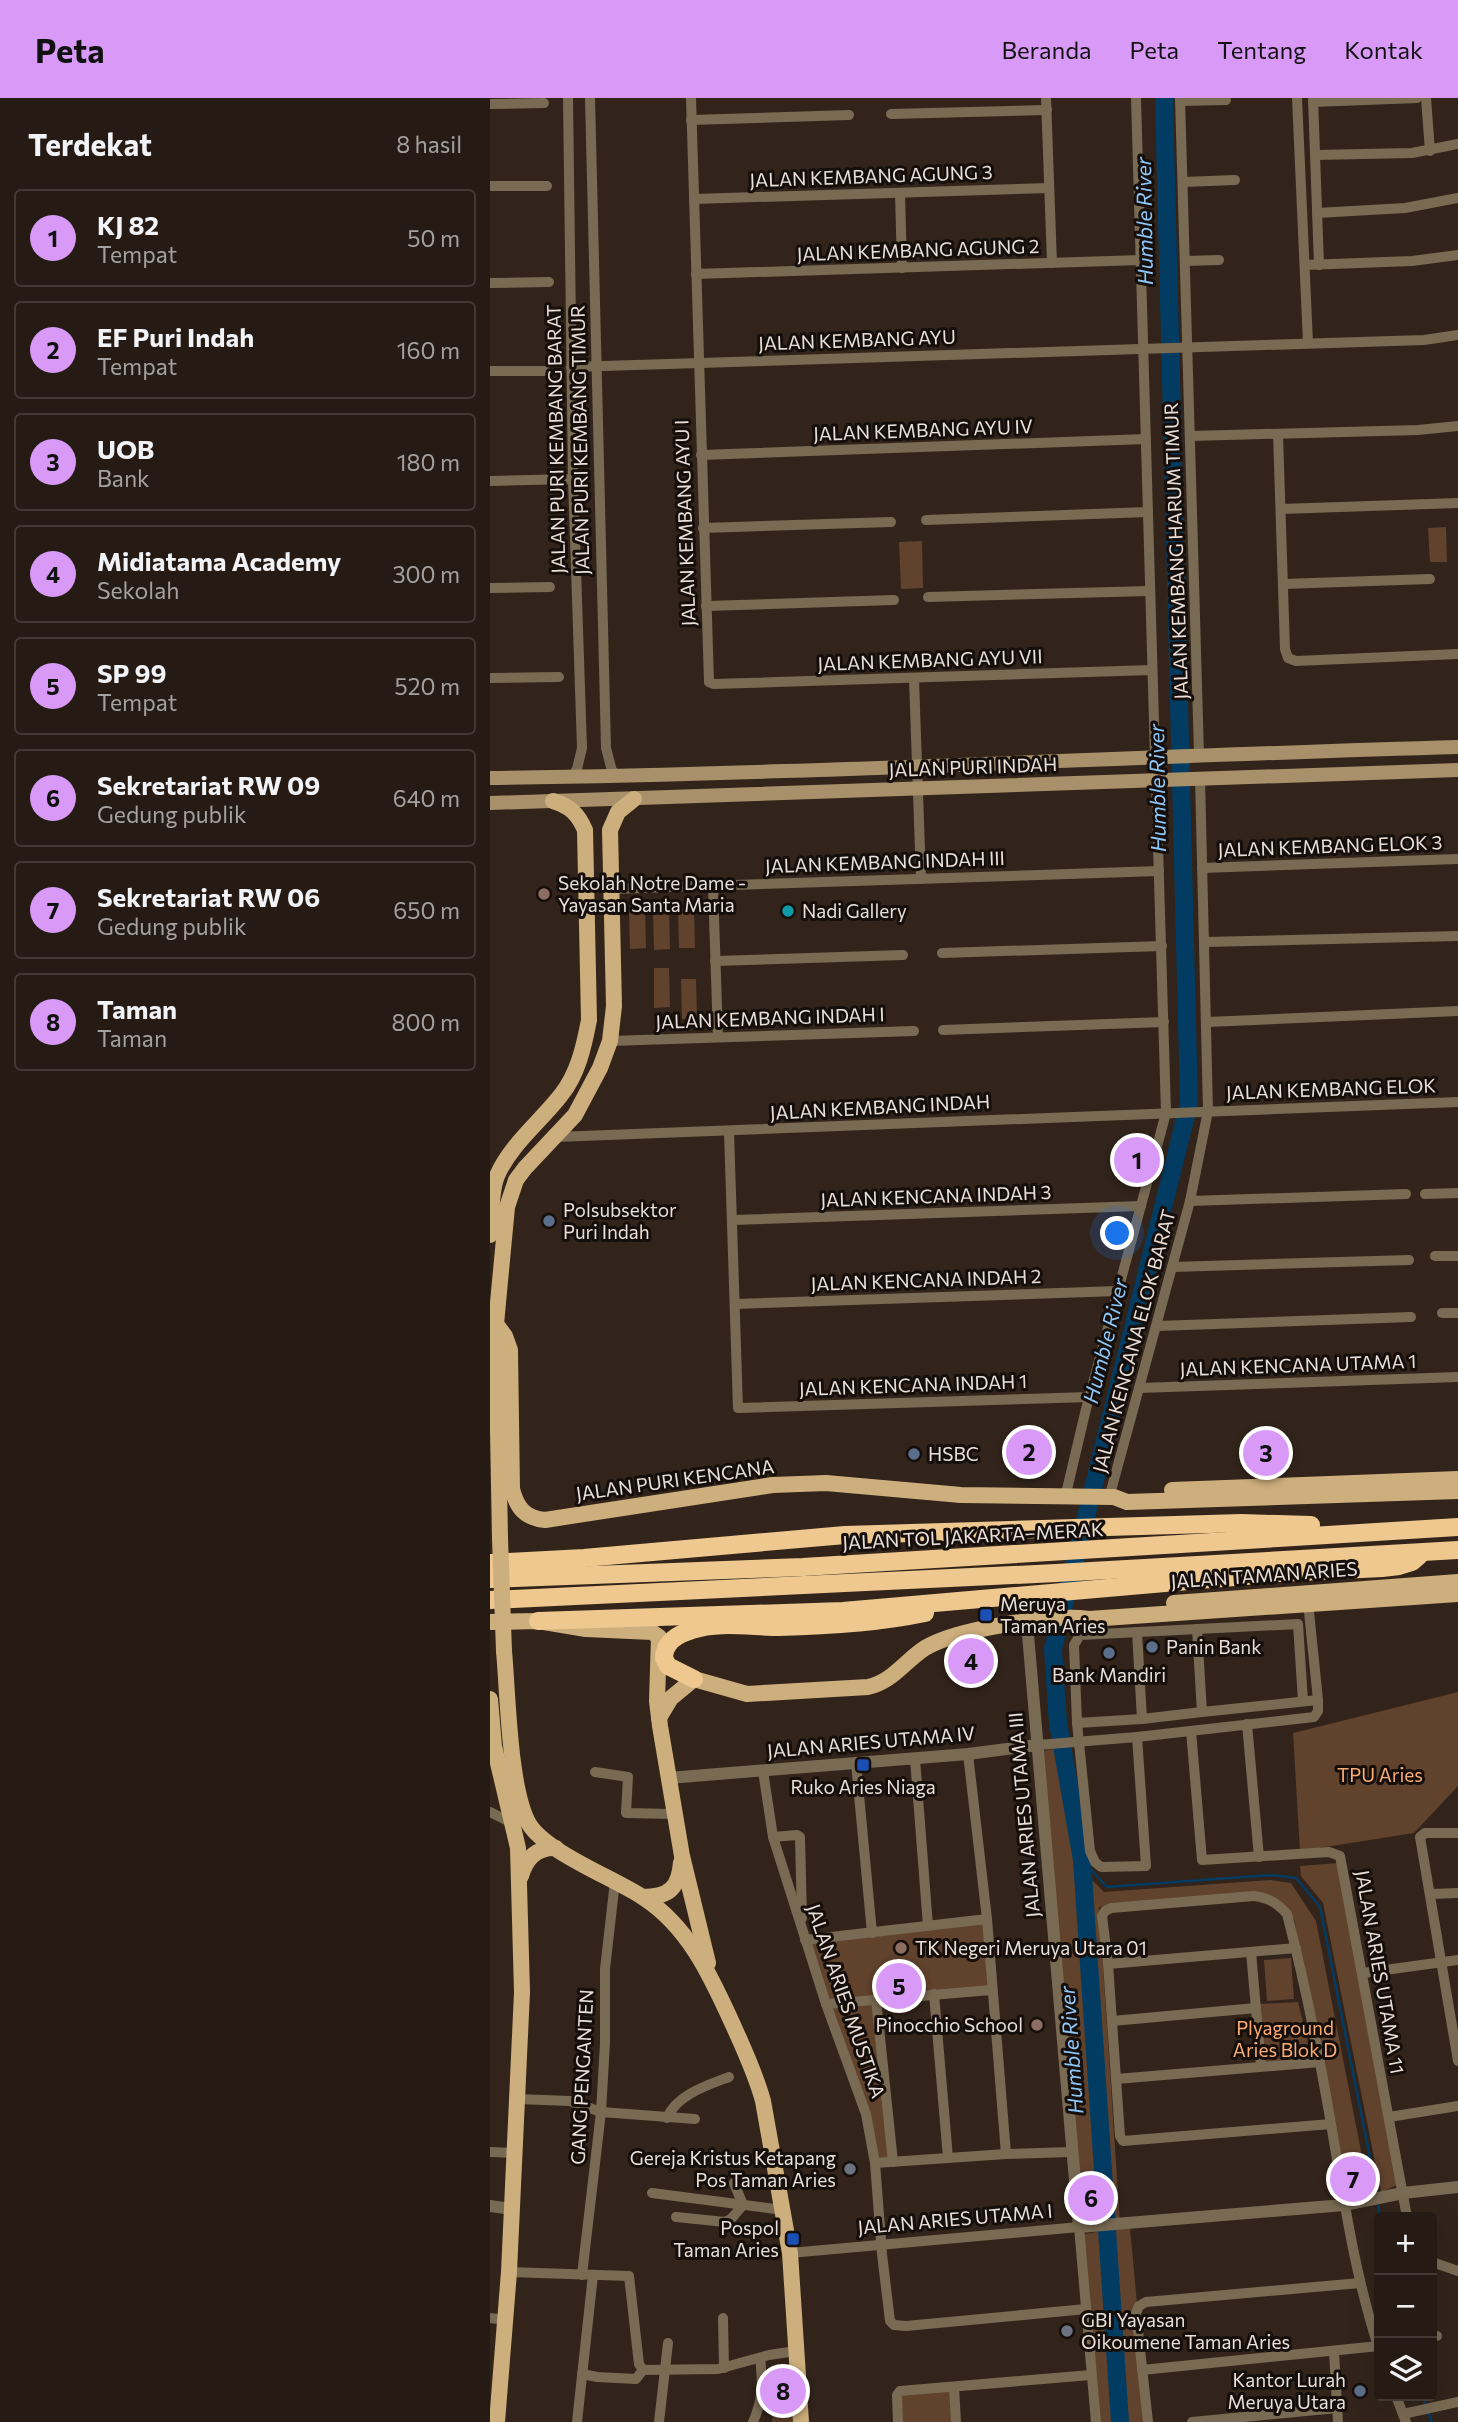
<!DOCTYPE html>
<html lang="id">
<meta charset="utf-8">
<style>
body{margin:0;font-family:Commissioner,sans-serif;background:#322822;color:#f1f3f6}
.controls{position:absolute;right:21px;bottom:21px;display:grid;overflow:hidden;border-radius:7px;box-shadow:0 7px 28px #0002}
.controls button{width:63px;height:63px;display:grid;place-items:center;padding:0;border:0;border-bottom:2px solid #423934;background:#261b14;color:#f1f3f6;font:35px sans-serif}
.you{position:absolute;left:628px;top:1136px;width:24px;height:24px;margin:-18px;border:5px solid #fff;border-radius:50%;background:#1a73e8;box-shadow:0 0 0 10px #1a73e833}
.badge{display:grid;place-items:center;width:46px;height:46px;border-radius:50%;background:#d99af7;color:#111;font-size:23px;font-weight:700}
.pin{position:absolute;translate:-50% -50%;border:4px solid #fff;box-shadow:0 2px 7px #0006}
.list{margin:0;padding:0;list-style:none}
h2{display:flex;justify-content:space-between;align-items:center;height:91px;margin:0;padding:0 28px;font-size:30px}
h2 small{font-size:23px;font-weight:400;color:#a4a1a0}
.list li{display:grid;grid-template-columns:46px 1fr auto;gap:21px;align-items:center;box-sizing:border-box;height:98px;margin:0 14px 14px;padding:0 14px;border:2px solid #423934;border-radius:7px}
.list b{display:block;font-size:26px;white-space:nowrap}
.list p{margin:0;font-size:23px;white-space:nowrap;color:#a4a1a0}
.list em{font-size:23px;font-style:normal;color:#a4a1a0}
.icon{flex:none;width:38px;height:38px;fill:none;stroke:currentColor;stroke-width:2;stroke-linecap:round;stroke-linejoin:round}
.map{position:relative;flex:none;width:968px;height:2324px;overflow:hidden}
header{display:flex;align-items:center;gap:42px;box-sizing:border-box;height:98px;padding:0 35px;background:#d99af7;color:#111}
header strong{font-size:33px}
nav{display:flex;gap:38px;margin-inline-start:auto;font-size:24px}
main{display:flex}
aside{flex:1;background:#261b14}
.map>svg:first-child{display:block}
.green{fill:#60422d}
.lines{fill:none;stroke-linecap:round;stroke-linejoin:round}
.stream{stroke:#023c63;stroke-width:2.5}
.river{stroke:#023c63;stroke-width:18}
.minor{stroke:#796a53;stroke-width:10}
.tertiary{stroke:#796a53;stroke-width:12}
.secondary{stroke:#a8906b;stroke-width:14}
.primary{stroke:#cdae7d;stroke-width:16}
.motorway{stroke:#eec88e;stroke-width:18}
.primary-bridge{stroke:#cdae7d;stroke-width:16}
.education-dot{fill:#8d6e63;stroke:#150e0a;stroke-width:2.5}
.culture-dot{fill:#0f9aa8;stroke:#150e0a;stroke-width:2.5}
.service-dot{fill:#5c6f8a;stroke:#150e0a;stroke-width:2.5}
.transit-dot{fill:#1a4fb4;stroke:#150e0a;stroke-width:2.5}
.worship-dot{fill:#6b7280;stroke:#150e0a;stroke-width:2.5}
.labels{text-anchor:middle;stroke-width:6;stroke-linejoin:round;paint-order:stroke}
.street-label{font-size:19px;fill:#e9dfd8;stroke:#150e0a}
.poi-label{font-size:19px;fill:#e9dfd8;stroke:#150e0a;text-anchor:start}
.park-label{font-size:19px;fill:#f9ac73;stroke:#150e0a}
.water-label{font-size:21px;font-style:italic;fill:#8dc6f8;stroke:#150e0a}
</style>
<header>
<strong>Peta</strong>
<nav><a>Beranda</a><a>Peta</a><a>Tentang</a><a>Kontak</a></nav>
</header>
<main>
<aside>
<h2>Terdekat<small>8 hasil</small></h2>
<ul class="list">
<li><span class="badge">1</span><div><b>KJ 82</b><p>Tempat</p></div><em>50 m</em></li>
<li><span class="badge">2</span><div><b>EF Puri Indah</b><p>Tempat</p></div><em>160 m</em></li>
<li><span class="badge">3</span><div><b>UOB</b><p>Bank</p></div><em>180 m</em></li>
<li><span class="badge">4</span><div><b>Midiatama Academy</b><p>Sekolah</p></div><em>300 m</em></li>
<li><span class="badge">5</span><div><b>SP 99</b><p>Tempat</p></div><em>520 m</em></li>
<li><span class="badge">6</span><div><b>Sekretariat RW 09</b><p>Gedung publik</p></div><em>640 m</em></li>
<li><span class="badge">7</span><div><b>Sekretariat RW 06</b><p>Gedung publik</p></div><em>650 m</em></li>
<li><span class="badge">8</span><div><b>Taman</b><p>Taman</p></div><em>800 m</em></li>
</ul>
</aside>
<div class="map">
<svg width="968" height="2324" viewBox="0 0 968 2324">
<rect width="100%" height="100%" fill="#32241a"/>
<g class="green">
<polygon points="956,429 957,464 940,464 938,430"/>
<polygon points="432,443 433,490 411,491 409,444"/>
<polygon points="204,810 205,850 189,850 188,811"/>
<polygon points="139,811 155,811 156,850 140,851"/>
<polygon points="163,812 179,812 180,851 164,852"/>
<polygon points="164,870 179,870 180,909 164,910"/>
<polygon points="191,881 206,881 207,920 192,921"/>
<polygon points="968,1594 968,1688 924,1735 810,1753 803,1635"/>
<polygon points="569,1650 588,1765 614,2129 595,2129 552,1653"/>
<polygon points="848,1765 907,2087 891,2094 833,1805 811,1778 810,1768"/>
<polygon points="596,1776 614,1794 780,1782 801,1785 826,1823 880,2099 859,2103 804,1821 785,1802 759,1796 609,1809 630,2125 622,2127"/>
<polygon points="494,1826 499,1888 337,1901 318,1846"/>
<polygon points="801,1860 804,1901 777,1903 774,1862"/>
<polygon points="808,1904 822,1961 775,1964 769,1906"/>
<polygon points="386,1906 402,2062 388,2063 385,2038 340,1909"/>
<polygon points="640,2130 658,2324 607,2324 592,2136"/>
<polygon points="289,2277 299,2277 303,2324 282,2324"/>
<polygon points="462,2289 465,2324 410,2324 410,2295"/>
</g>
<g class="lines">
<g class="stream">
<polyline points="592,1762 617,1789 781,1777 806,1780 830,1809 887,2095"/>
<polyline points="888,2105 890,2119"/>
<polyline points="932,2298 936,2308"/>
<polyline points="938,2314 942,2324"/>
</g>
<polyline class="river" points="630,2324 592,1762 568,1625 563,1551 699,1005 674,0"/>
<g class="minor">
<polyline points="78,0 83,381 92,650 87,671 82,679"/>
<polyline points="100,0 116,650 122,673 129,678"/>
<polyline points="201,0 219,584 224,586 662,572"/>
<polyline points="556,0 562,165"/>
<polyline points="646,0 665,658"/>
<polyline points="690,0 709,656"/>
<polyline points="807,0 818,245"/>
<polyline points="823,0 829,167"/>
<polyline points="936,0 940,53"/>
<polyline points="690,3 736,2"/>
<polyline points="823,4 927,0"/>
<polyline points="0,6 54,5"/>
<polyline points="401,16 557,12"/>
<polyline points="201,22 359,17"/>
<polyline points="825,57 922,55 968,46"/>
<polyline points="693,84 745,82"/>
<polyline points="0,88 57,88"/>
<polyline points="410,95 412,170"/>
<polyline points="204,101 559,90"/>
<polyline points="827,115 915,110 968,100"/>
<polyline points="695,163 729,162"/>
<polyline points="815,167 922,163 968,157"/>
<polyline points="206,176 651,162"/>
<polyline points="0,185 59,184"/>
<polyline points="81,269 934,242 968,237"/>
<polyline points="0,273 56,273"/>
<polyline points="788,336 795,551 798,560 806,563 968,556"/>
<polyline points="700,338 928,332 968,328"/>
<polyline points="211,357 656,341"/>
<polyline points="0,383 83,381"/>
<polyline points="791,411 968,405"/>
<polyline points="436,422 658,414"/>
<polyline points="213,430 401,424"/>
<polyline points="793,486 940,481"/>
<polyline points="0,490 60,489"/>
<polyline points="438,499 660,493"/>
<polyline points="216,508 404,502"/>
<polyline points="0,580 69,579"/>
<polyline points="424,581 431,781"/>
<polyline points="712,770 968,761"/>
<polyline points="223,788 228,939"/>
<polyline points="121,791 669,773"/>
<polyline points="714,844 968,838"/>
<polyline points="452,855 672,848"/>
<polyline points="225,863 413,857"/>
<polyline points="717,924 968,913"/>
<polyline points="453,932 674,924"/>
<polyline points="120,943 424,933"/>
<polyline points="239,1034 248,1310 599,1299"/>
<polyline points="66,1039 968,1004"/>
<polyline points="935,1096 968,1095"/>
<polyline points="700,1103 916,1096"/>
<polyline points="242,1122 651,1108"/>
<polyline points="945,1158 968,1158"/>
<polyline points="682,1169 919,1162"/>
<polyline points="245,1206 628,1193"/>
<polyline points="952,1215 968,1215"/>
<polyline points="667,1228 921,1219"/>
<polyline points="649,1290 968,1279"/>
<polyline points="575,1400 596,1311 676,1015 666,682"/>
<polyline points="619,1400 700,1103 718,1013 710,680"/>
<polyline points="707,1531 712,1614 828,1602"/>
<polyline points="647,1534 652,1621 712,1614"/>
<polyline points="587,1625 652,1621"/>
<polyline points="757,1626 769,1759"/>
<polyline points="701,1633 712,1762 839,1754 850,1758 917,2119"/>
<polyline points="647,1639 656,1768 611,1769 605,1764 600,1753 587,1625 584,1547 590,1537 808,1526 813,1603"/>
<polyline points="548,1647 647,1639 824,1619 828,1613 828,1602 818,1504"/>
<polyline points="478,1656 497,1821 516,2056"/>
<polyline points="425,1661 438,1828"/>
<polyline points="366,1665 382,1835"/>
<polyline points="273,1673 283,1739 336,1906 376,2016 385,2065 392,2156 400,2223 404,2227 416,2228 596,2211"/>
<polyline points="105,1674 138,1679 136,1715 184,1716"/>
<polyline points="0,1714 24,1726"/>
<polyline points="968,1735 935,1735 930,1739 968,1963"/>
<polyline points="283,1739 307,1737 310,1739 312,1820"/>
<polyline points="941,1796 968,1795"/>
<polyline points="315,1842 497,1821"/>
<polyline points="761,1854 771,1968"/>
<polyline points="618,1866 806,1850"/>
<polyline points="873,1875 968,1862"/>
<polyline points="444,1896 458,2060"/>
<polyline points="386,1901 403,2064"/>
<polyline points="336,1906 501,1892"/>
<polyline points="622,1923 766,1910"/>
<polyline points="626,1981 830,1964"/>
<polyline points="27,2001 80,2003 111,2014 205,2021"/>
<polyline points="899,2019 968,2008"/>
<path d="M177 2020C186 1997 218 1987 239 1979"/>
<path d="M841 2026 633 2043 630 2038 618 1866 612 1818 615 1813 621 1810 764 1798C779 1800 787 1805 797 1816 815 1885 829 1956 841 2026 854 2102 865 2178 889 2251"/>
<polyline points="0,2054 24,2055"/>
<polyline points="385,2065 516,2056 581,2054"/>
<polyline points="244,2085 253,2107"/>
<polyline points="162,2095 293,2112"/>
<polyline points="186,2119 235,2124 241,2121 253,2107"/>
<polyline points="300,2155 589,2129 606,2324"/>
<polyline points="942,2164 968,2173"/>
<polyline points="19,2174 139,2178 149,2266 153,2272 228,2271 279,2257 306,2253"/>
<polyline points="92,2177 111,2014 115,1945 115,1871 125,1783"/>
<polyline points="0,2220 16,2222"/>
<polyline points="233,2220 234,2270"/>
<polyline points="942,2238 947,2238"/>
<polyline points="844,2254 848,2324"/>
<polyline points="652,2272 889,2248"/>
<polyline points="92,2276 107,2279 146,2281 153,2272"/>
<polyline points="464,2289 466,2324"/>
<polyline points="906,2298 916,2324"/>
<polyline points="913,2316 968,2304"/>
<polyline points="87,2324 103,2177"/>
<polyline points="169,2324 178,2245"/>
<path d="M263 2324C273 2302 273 2284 270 2260"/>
<polyline points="408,2324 407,2297 410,2293 601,2277"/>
<polyline points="658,2324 646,2215 649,2208 656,2204 870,2185"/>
<polyline points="702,2324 847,2310"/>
</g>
<g class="tertiary">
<polyline points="537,1525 589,2129 854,2107 913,2095 968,2089"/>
<polyline points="178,1680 478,1656 548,1647"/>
<polyline points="0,2108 22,2111"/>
</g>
<g class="secondary">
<path d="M0 680C323 676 645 658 968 649"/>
<polyline points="0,705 968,672"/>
</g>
<g class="primary">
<path d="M0 1137C2 1118 0 1095 7 1078 20 1047 51 1023 71 997 88 976 94 948 99 922L95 732C88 716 80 708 63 703"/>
<path d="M6 1226 15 1238 20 1252 22 1391C27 1410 35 1420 55 1422L283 1387 336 1385 471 1397 624 1399 637 1404 968 1393"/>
<polyline points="682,1392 968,1381"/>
<polyline points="10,1440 6,1226 17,1109 26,1082 35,1070 85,1017 110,970 120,943 124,908 120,732 128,714 144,701"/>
<polyline points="684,1505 968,1484"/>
<polyline points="0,1524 48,1523 96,1531 162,1534 169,1539 167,1603 170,1628 192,1758 218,1865"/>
<path d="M14 1553C18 1595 19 1691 39 1726 57 1755 124 1780 154 1800 200 1830 222 1881 244 1929 255 1954 266 1977 273 2003L300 2155 311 2324"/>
<polyline points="0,1601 4,1648 28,1750 32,1894 19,2174 7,2324"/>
<path d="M169 1620 181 1600 204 1581 257 1596 378 1589C402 1584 415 1563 435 1550 467 1531 562 1516 599 1521L968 1496"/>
<path d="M31 1778C36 1760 47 1749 66 1750"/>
<path d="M153 1799C179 1799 189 1790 191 1764"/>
</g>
<g class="motorway">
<polyline points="0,1465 94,1460 355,1437 751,1425 821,1427"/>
<polyline points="0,1481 313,1469 968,1429"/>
<polyline points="0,1502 566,1475 968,1452"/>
<polyline points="48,1523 353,1513 789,1475 892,1470 909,1468 922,1464 929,1458"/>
<path d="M204 1581 178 1568 174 1560C174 1544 188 1536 202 1532 229 1523 261 1529 289 1529 337 1528 387 1525 435 1515"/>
</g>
<polyline class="primary-bridge" points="10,1440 14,1553"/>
</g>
<g class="education-dot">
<circle cx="54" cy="796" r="7"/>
<circle cx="411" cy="1850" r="7"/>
<circle cx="547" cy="1927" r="7"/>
</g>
<circle class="culture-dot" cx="298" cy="813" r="7"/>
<g class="service-dot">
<circle cx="59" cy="1123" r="7"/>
<circle cx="424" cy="1356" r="7"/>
<circle cx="662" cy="1549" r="7"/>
<circle cx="619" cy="1555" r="7"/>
<circle cx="870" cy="2293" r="7"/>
</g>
<g class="transit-dot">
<rect x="489" y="1510" width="14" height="14" rx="3.5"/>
<rect x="366" y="1660" width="14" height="14" rx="3.5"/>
<rect x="296" y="2134" width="14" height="14" rx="3.5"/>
</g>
<g class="worship-dot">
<circle cx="360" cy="2071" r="7"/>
<circle cx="577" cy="2233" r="7"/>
</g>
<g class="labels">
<g class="street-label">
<text transform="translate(381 78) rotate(-2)" y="7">JALAN KEMBANG AGUNG 3</text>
<text transform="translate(428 152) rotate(-2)" y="7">JALAN KEMBANG AGUNG 2</text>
<text transform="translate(367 242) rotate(-2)" y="7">JALAN KEMBANG AYU</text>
<text transform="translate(433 332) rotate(-2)" y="7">JALAN KEMBANG AYU IV</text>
<text transform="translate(66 341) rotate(-91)" y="7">JALAN PURI KEMBANG BARAT</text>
<text transform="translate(90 342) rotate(-91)" y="7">JALAN PURI KEMBANG TIMUR</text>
<text transform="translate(195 425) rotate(-92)" y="7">JALAN KEMBANG AYU I</text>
<text transform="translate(686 453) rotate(-92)" y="7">JALAN KEMBANG HARUM TIMUR</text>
<text transform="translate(440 562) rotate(-2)" y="7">JALAN KEMBANG AYU VII</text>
<text transform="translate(483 669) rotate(-2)" y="7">JALAN PURI INDAH</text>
<text transform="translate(840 748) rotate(-2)" y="7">JALAN KEMBANG ELOK 3</text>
<text transform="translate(395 764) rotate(-2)" y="7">JALAN KEMBANG INDAH III</text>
<text transform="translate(280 920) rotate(-2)" y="7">JALAN KEMBANG INDAH I</text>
<text transform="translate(841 991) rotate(-2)" y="7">JALAN KEMBANG ELOK</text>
<text transform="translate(390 1009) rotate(-3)" y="7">JALAN KEMBANG INDAH</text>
<text transform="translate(446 1098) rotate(-2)" y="7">JALAN KENCANA INDAH 3</text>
<text transform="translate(436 1182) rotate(-2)" y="7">JALAN KENCANA INDAH 2</text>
<text transform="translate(644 1243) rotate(-75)" y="7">JALAN KENCANA ELOK BARAT</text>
<text transform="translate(808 1267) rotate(-2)" y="7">JALAN KENCANA UTAMA 1</text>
<text transform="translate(423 1287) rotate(-2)" y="7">JALAN KENCANA INDAH 1</text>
<text transform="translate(185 1382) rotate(-8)" y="7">JALAN PURI KENCANA</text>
<text transform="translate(483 1438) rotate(-3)" y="7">JALAN TOL JAKARTA–MERAK</text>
<text transform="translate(774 1477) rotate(-4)" y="7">JALAN TAMAN ARIES</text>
<text transform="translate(381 1644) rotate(-5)" y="7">JALAN ARIES UTAMA IV</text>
<text transform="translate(534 1717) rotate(-95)" y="7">JALAN ARIES UTAMA III</text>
<text transform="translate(890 1874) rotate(80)" y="7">JALAN ARIES UTAMA 11</text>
<text transform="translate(356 1903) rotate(71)" y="7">JALAN ARIES MUSTIKA</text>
<text transform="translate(92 1979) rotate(-87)" y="7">GANG PENGANTEN</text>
<text transform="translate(465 2121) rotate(-5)" y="7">JALAN ARIES UTAMA I</text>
</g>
<g class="poi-label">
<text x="68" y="792">Sekolah Notre Dame -<tspan x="68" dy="22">Yayasan Santa Maria</tspan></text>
<text x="312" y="820">Nadi Gallery</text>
<text x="73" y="1119">Polsubsektor<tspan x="73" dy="22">Puri Indah</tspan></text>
<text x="438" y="1363">HSBC</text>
<text x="510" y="1513">Meruya<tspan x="510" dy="22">Taman Aries</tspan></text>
<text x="676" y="1556">Panin Bank</text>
<text x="619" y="1584" text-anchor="middle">Bank Mandiri</text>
<text x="373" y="1696" text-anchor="middle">Ruko Aries Niaga</text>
<text x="425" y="1857">TK Negeri Meruya Utara 01</text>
<text x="533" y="1934" text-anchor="end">Pinocchio School</text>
<text x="346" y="2067" text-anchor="end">Gereja Kristus Ketapang<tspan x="346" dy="22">Pos Taman Aries</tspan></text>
<text x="289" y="2137" text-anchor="end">Pospol<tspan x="289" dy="22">Taman Aries</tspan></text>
<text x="591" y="2229">GBI Yayasan<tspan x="591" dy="22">Oikoumene Taman Aries</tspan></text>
<text x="856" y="2289" text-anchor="end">Kantor Lurah<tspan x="856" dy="22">Meruya Utara</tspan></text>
</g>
<g class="park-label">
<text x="890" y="1684">TPU Aries</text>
<text x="795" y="1937">Plyaground<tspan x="795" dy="22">Aries Blok D</tspan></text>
</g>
<g class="water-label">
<text transform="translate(655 123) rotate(-91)" y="7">Humble River</text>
<text transform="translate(668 690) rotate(-91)" y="7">Humble River</text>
<text transform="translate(616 1243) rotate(-76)" y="7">Humble River</text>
<text transform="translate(582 1952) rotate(-94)" y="7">Humble River</text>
</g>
</g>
</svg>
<div class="controls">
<button>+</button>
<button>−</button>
<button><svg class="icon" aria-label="layers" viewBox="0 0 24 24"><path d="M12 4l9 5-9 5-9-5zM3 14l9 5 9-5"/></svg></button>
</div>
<div class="you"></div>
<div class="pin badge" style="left:647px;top:1062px">1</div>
<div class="pin badge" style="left:539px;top:1354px">2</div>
<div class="pin badge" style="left:776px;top:1355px">3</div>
<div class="pin badge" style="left:481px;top:1563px">4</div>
<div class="pin badge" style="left:409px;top:1888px">5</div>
<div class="pin badge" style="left:601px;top:2100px">6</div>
<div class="pin badge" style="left:863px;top:2081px">7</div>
<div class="pin badge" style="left:293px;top:2293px">8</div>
</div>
</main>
